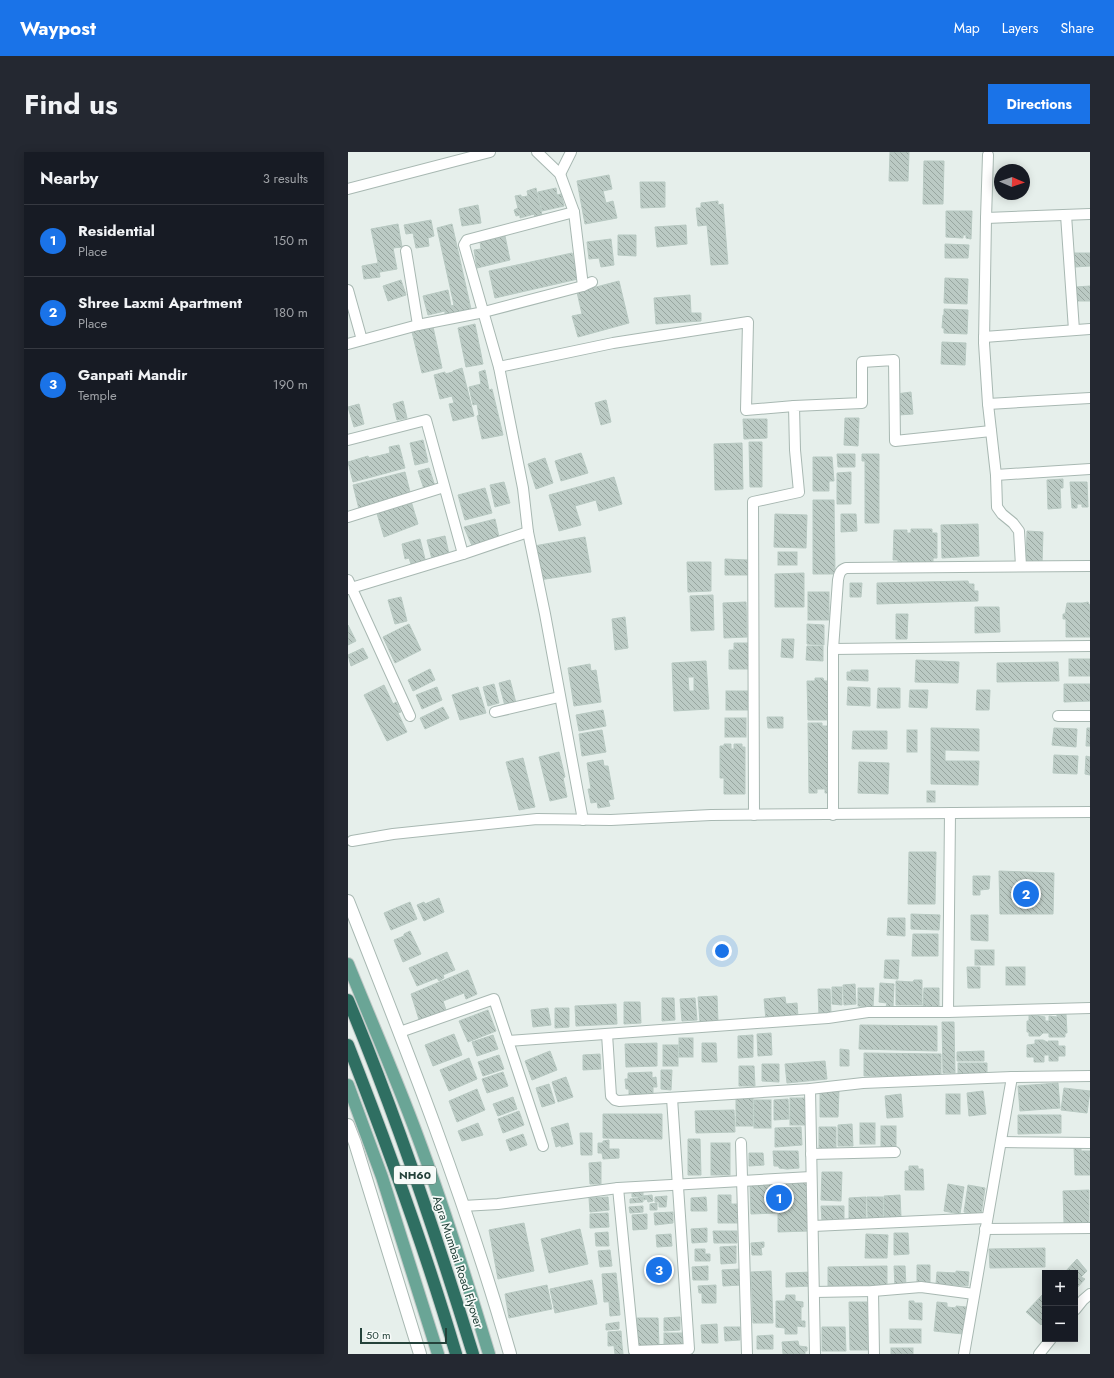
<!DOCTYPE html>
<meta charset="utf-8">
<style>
body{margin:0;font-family:Jost,sans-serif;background:#242831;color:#f1f3f6}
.controls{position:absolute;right:12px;bottom:12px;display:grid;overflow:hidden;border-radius:0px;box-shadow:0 2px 10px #0003}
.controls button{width:36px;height:36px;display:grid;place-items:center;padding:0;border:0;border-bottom:1px solid #363941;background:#171b24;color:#f1f3f6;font:20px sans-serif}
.compass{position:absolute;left:646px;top:12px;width:36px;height:36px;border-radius:50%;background:#171b24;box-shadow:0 2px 10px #0003;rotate:92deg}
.scale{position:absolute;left:12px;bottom:10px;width:87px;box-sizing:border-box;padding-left:4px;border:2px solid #24423a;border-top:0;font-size:11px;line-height:14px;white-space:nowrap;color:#24423a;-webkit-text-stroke:3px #f7fbf9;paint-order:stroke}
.you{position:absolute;left:374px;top:799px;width:14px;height:14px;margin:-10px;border:3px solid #fff;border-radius:50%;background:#1a73e8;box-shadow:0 0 0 6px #1a73e833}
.badge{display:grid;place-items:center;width:26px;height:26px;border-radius:50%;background:#1a73e8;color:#fff;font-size:13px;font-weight:700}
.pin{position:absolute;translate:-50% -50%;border:2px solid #fff;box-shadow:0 1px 4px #0006}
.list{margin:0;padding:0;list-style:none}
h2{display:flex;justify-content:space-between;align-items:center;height:52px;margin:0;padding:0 16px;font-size:17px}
h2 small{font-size:13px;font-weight:400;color:#9ea1a6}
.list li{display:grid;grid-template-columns:26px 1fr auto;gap:12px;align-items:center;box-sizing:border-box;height:72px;padding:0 16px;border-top:1px solid #363941}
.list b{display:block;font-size:15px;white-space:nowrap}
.list p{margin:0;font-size:13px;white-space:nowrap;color:#9ea1a6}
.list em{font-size:13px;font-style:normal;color:#9ea1a6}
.map{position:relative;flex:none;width:742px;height:1202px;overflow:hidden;border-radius:0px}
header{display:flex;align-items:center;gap:24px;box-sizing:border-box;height:56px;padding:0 20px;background:#1a73e8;color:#fff}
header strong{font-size:19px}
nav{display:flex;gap:22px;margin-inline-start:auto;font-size:14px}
.intro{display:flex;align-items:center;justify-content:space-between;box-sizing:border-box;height:96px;padding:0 24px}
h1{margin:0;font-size:28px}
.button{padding:10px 18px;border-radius:0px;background:#1a73e8;color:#fff;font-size:14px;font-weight:700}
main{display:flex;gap:24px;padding:0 24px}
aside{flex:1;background:#171b24;border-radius:0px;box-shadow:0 2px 10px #0003}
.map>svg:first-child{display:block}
.building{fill:url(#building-back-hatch);stroke:#b8c9c2;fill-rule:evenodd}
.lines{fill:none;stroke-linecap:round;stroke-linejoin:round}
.minor-casing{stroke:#a8b8b2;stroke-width:12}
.tertiary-casing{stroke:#a8b8b2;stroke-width:14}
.primary-casing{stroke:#c2cac8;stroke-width:14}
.motorway-casing{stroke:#c2cac8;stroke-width:14}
.minor{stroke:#fff;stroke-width:10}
.tertiary{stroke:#fff;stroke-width:12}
.primary{stroke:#6aa596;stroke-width:12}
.motorway{stroke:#2f6f62;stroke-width:12}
.labels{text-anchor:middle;stroke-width:3.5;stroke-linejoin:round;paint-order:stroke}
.shield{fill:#f7fbf9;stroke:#637a73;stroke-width:1}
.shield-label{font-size:11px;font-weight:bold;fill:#24423a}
.street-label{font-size:12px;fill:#24423a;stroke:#f7fbf9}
</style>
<header>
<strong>Waypost</strong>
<nav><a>Map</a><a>Layers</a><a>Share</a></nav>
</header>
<div class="intro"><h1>Find us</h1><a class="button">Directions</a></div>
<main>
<aside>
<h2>Nearby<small>3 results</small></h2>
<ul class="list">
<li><span class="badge">1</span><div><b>Residential</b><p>Place</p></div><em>150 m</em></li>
<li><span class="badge">2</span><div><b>Shree Laxmi Apartment</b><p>Place</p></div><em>180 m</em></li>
<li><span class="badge">3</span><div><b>Ganpati Mandir</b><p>Temple</p></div><em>190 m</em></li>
</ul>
</aside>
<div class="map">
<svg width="742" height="1202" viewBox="0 0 742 1202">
<defs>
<pattern id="building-back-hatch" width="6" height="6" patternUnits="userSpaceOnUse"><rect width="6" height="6" fill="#bbcac4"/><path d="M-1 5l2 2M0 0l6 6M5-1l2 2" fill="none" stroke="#98a6a0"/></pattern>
</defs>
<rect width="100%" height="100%" fill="#e6efeb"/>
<g class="building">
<polygon points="542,0 561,0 560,29 541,29"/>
<polygon points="576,9 596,9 595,52 575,52"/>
<polygon points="261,23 264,37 255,39 258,51 265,49 269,66 237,72 229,29"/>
<polygon points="292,30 317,30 317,55 293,56"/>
<polygon points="188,36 194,63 187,65 186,62 172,66 172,63 168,64 166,58 170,56 167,44 173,43 173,45 180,44 179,39"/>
<polygon points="208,36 209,43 213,42 216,54 194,59 190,40"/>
<polygon points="370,49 370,53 375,52 380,112 363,113 359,73 350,74 348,56 353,56 353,51"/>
<polygon points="130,53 133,71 114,74 111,57"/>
<polygon points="598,59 624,59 623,87 618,86 618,83 615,83 615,86 598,85"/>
<polygon points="83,68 86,84 80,86 81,94 68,96 65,81 58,82 56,73"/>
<polygon points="50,72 54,95 45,96 49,117 32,120 23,77"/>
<polygon points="104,72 123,157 97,163 97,159 80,163 75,144 100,138 103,154 106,153 89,76"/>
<polygon points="338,73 339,92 309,95 307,75"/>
<polygon points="270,83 288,83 288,104 270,103"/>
<polygon points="157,84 162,108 129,116 126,98 133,97 132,90"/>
<polygon points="263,87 266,113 253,115 251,106 241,107 239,90"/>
<polygon points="597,92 621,93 620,106 597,106"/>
<polygon points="224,101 230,127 147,146 141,119"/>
<polygon points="726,101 742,101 742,114 727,115"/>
<polygon points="30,111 32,125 16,127 14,114"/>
<polygon points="597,126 620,127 619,152 596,151"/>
<polygon points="53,128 58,143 40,149 35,134"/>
<polygon points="271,129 281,171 230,185 224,164 234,162 229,140"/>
<polygon points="742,134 742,149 728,149 728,135"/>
<polygon points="342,143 343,161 353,161 353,169 308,172 306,146"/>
<polygon points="596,157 620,158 619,182 596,181 596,176 594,176 595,163 596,163"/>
<polygon points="127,172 135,212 118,215 110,176"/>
<polygon points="85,175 94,216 74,221 64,180"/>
<polygon points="594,190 618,191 617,213 593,212"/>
<polygon points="114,216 126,264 105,269 101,252 106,251 104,244 92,247 86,223 97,220 97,222 105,220 105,219"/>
<polygon points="137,218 141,238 144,237 155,283 134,287 129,264 131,263 129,252 125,253 121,235 133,232 131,220"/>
<polygon points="563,240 565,262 550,263 548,242"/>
<polygon points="258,248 263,270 253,273 247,251"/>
<polygon points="55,249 59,266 49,268 45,252"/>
<polygon points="11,252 16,272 6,275 0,255"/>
<polygon points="497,266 511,266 510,294 496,293"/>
<polygon points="395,267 419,267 419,286 396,287"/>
<polygon points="75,288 80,310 67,313 62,291"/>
<polygon points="401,290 414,290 414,335 402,335"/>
<polygon points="394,291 395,337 367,338 366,292"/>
<polygon points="51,293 57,316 5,330 0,310 20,304 21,306 42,301 41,295"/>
<polygon points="233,301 240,321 213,329 207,309"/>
<polygon points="489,302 507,302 507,315 490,315"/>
<polygon points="514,302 531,302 531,371 517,371 517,309 514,309"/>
<polygon points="465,305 484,305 486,329 481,329 481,339 465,339"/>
<polygon points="197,306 205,331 188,337 180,312"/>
<polygon points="81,316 88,337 77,340 70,319"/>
<polygon points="57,320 63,344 11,357 5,333"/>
<polygon points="503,320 503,352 489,352 489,321"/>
<polygon points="266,325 274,352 251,359 248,348 227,354 233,373 211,379 201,343"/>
<polygon points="715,327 715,336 712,336 713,356 700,357 699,328"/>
<polygon points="156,330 162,351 147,355 142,333"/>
<polygon points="722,330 739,330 740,355 734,355 734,352 729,352 729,356 724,356"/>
<polygon points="137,336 144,361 117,368 110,343"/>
<polygon points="465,348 486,348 487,422 465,422"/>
<polygon points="63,349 70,372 36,385 28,358"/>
<polygon points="427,362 459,363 458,396 426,395"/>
<polygon points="493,362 508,362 509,379 493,380"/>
<polygon points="147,367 151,385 125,396 116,375"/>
<polygon points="630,372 631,404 594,406 593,373"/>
<polygon points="563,377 584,377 584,381 589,381 589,406 585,406 585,413 550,413 550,408 545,408 546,378 559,378 559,381 563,381"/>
<polygon points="679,379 695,380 694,412 678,412"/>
<polygon points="97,384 101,402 84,407 79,388"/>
<polygon points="237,385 243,420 191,428 186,394"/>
<polygon points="72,387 78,411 64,415 61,406 57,407 54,392"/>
<rect x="430" y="400" width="19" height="13"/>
<polygon points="377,407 400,408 400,423 377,423"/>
<polygon points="339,410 363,410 363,439 340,440"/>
<polygon points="456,421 456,455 427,455 427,422"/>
<polygon points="620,429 621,432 626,432 626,439 630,439 630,449 529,452 529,431"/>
<polygon points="502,431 514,431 513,445 502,445"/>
<rect x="460" y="440" width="21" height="28"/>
<polygon points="365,443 366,478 343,479 342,444"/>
<polygon points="53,445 59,469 47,472 40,448"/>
<polygon points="398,450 399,485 376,486 375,451"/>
<polygon points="740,450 742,454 742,485 718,485 718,467 715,467 715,462 717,462 719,451 735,451"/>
<polygon points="627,455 651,455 652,480 627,481"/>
<polygon points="548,462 560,462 559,487 548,487"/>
<polygon points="277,465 280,496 267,498 264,467"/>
<polygon points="61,472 73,498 47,511 35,485"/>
<polygon points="459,472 476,473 476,493 459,492"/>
<polygon points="0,473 8,489 0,493"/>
<polygon points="434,487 446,487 445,506 433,505"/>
<polygon points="386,491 402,491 402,517 381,517 381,498 386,498"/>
<polygon points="459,494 475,494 475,509 458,508"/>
<polygon points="15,496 20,506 3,514 0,503"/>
<rect x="721" y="507" width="21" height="17"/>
<polygon points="568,508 611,510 610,531 567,530"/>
<path d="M358 509 361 557 326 559 324 511ZM340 525H346V539H341Z"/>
<polygon points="710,510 711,529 649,530 649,511"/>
<polygon points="242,512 243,519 248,518 253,550 226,554 220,516"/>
<polygon points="82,517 87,528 65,539 60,528"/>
<polygon points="503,518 520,518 520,529 499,528 499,520 503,520"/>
<polygon points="467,526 475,526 476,529 481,529 481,568 460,568 459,529 467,529"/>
<polygon points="162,528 168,551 157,554 151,531"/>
<polygon points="146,532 151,551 140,554 135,535"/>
<polygon points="716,532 742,532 742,549 716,550"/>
<polygon points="36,533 45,552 48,550 53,560 50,561 59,580 39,589 16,543"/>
<polygon points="89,535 94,548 74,557 68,543"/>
<polygon points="130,535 138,561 112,568 104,543"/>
<polygon points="500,535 522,536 522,554 499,553"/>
<polygon points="530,536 552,536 552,556 529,556"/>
<polygon points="562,538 580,538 579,556 561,555"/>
<polygon points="629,538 642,538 641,558 628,558"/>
<rect x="378" y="539" width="22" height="19"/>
<polygon points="95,555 101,566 77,577 72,566"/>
<polygon points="255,558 258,574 231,579 228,563"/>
<polygon points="419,565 435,565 435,576 420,576"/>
<rect x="377" y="566" width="21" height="19"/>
<polygon points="460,571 474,571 474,574 482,574 483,641 477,641 477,637 469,637 469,641 461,641"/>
<polygon points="583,576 631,577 631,599 597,598 597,609 631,609 630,633 583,632"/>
<polygon points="706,576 729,577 728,595 704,593"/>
<polygon points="739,576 742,576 742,594 738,594"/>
<polygon points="254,578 258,600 234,604 231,582"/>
<rect x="559" y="578" width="10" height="22"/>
<polygon points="505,579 539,579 539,597 504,597"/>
<polygon points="376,592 383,592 383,597 386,597 386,592 394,592 394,595 397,595 397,642 376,642 376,626 372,626 372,594 376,594"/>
<polygon points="211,600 217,625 215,626 219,645 202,649 191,605"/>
<polygon points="706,603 730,604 729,622 705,621"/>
<polygon points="738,604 742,605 742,623 737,622"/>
<polygon points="175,606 187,655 171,658 158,610"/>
<polygon points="255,608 256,614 260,614 266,647 260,648 262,654 250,656 249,650 243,651 240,637 243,637 239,611"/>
<polygon points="511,610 541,611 540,642 510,641"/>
<rect x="579" y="639" width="8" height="11"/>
<polygon points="561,700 588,700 587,752 560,752"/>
<polygon points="651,719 706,721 705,762 652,762"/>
<polygon points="625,724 642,724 641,737 632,738 632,743 625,743"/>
<polygon points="91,746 96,760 76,769 69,753 76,750 77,752"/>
<polygon points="62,750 69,767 43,778 36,761"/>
<polygon points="563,762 592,763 591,778 563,777"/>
<polygon points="623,763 640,763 640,789 623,788"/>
<polygon points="540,766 557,766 557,784 539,783"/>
<polygon points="62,779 73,802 55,810 46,788 56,784 56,782"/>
<polygon points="565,782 590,782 590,804 564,804"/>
<rect x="627" y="798" width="19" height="15"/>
<polygon points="99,800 107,818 95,823 96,826 91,829 89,826 69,834 61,816"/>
<polygon points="537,808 551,808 550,827 536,826"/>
<polygon points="619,815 632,815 632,836 620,836"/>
<rect x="658" y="815" width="19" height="18"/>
<polygon points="120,818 129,842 118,847 116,841 95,849 100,864 73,874 63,842"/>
<polygon points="566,828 574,828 574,853 548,853 548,829 565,830"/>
<polygon points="532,831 546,832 545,855 538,855 539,851 531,850"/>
<polygon points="507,832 508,852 496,853 495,833"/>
<polygon points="484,835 494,835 494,853 484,852"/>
<polygon points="510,836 526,836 525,855 510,854"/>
<polygon points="576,836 591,836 591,855 575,854"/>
<polygon points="470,837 482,837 483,862 471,863"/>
<polygon points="369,844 370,869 352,870 350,845"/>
<polygon points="437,845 438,852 449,851 450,865 418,868 416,847"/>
<polygon points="314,846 326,846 327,868 314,869"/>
<polygon points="347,846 349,868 334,869 332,847"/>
<polygon points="276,850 292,850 293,871 276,872"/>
<polygon points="268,852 269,872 228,874 227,854"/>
<polygon points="200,856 203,873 185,875 183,858"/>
<polygon points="207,856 221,856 221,875 207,876"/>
<polygon points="140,858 148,879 120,890 111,869"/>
<polygon points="681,862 697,865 697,869 701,869 701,864 709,865 709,862 718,862 719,881 717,881 717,885 701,885 701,881 695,881 692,884 681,884 681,880 679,880 679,869 681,869"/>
<polygon points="594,870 606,870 607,921 595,921"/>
<polygon points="512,873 589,874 589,899 511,897"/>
<polygon points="423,881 424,903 410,904 409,882"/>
<polygon points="106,882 114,903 85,914 77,893"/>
<polygon points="145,883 150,897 129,904 124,890"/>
<polygon points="405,883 405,905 390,906 390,884"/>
<rect x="331" y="886" width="14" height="19"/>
<polygon points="687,888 695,888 701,891 700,889 710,889 710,894 717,894 717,904 710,904 710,909 701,909 701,903 696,903 696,910 686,910 686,905 679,905 679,893 687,892"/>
<polygon points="309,891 309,914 278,915 277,892"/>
<polygon points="354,891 368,891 369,910 354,910"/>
<rect x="315" y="893" width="15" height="21"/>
<polygon points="492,897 501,898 501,914 492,914"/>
<polygon points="202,899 209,918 184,928 177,909"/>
<polygon points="636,899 636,909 609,909 609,900"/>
<polygon points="516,901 593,902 593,925 516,924"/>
<polygon points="252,902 253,917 235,918 235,903"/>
<polygon points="151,903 156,917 135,924 130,910"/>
<polygon points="121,906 129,927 101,939 92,918"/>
<polygon points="477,909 479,927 439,931 437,912"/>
<polygon points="610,911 639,911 639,923 610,924"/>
<polygon points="414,912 431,912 431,930 414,929"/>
<polygon points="391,914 406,914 407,934 391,934"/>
<polygon points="313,918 324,918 323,938 313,937"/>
<polygon points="155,920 160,934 139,941 134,927"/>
<polygon points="304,920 304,926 308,925 309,935 305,935 305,941 281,943 281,937 278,937 277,927 280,927 280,921"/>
<polygon points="218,925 225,945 210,950 204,930"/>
<polygon points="710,931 712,956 672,959 670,934"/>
<polygon points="201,932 207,951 194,955 188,936"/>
<polygon points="716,936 742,939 739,961 713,958"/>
<polygon points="129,937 137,958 109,970 101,949"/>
<polygon points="472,937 491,938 490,965 472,965"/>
<polygon points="635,939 638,962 621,964 619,941"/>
<polygon points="553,942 555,965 539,966 537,944"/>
<rect x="598" y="942" width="14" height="20"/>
<polygon points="165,945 169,957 150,964 145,952"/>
<rect x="388" y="946" width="17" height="28"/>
<rect x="442" y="946" width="16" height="27"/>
<polygon points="440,947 441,967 426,968 426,948"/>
<rect x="406" y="948" width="17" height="28"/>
<polygon points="386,958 387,980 348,981 347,959"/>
<polygon points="171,959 176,973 155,981 150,967"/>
<polygon points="255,962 314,962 314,987 255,986"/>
<polygon points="670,963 713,963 713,981 670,982"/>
<polygon points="130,971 135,983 114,989 110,979"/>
<polygon points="220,971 225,992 213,995 213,993 208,995 203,976"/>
<rect x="512" y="971" width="15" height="21"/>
<polygon points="504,972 505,994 490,994 490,973"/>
<rect x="533" y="974" width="15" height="21"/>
<polygon points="453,975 454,993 427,995 427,976"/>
<polygon points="471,975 488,975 488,996 481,996 481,998 471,998"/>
<polygon points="232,981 244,981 244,1003 233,1003"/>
<polygon points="175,982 179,993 162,999 158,988"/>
<polygon points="340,987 352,987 353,1023 340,1023"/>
<polygon points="261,988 261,997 271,997 271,1006 255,1007 254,1001 250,1001 250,991 255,991 255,989"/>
<rect x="363" y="991" width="19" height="32"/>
<polygon points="726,994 733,994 733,999 742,999 742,1023 727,1023"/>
<polygon points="425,999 450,999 451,1016 439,1017 431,1016 431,1014 426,1014"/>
<polygon points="401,1001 415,1001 416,1013 401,1014"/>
<polygon points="253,1010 253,1032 242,1032 241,1011"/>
<polygon points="561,1014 570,1014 570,1017 575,1017 576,1038 557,1038 557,1019 561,1019"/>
<polygon points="474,1020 494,1020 493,1049 473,1048"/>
<polygon points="459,1030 461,1079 430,1080 430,1061 403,1062 402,1032"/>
<polygon points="600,1032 616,1035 612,1062 596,1059"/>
<polygon points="620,1033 637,1036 633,1063 616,1060"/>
<polygon points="741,1038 741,1071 716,1071 715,1039"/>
<polygon points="295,1039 295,1044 284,1045 284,1040"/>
<polygon points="304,1043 305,1049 300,1050 299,1047 296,1048 295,1044"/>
<polygon points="370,1043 383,1043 383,1052 389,1052 390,1071 370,1071"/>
<polygon points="552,1043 553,1065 536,1066 536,1044"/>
<polygon points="319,1044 318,1055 311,1055 311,1050 307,1050 307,1045"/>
<polygon points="260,1045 261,1058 242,1060 241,1046"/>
<polygon points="295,1045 295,1050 282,1051 282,1047"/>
<polygon points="358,1045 359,1059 343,1059 343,1046"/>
<polygon points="518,1045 518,1067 501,1067 501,1046"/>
<polygon points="519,1045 535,1045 535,1065 520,1066"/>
<polygon points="309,1051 309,1058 302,1058 302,1052"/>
<polygon points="295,1054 295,1060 282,1061 281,1055"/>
<polygon points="473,1054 496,1054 496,1068 474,1069"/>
<polygon points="325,1060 325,1071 307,1073 306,1061"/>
<polygon points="260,1061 261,1075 242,1076 242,1062"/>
<polygon points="299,1062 299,1077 285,1078 284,1063"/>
<polygon points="176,1071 186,1119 150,1127 141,1078"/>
<polygon points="359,1076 359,1090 344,1091 343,1077"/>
<polygon points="232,1077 240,1112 201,1121 193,1087"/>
<polygon points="365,1079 389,1079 389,1091 366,1091"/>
<polygon points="260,1080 261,1094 248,1094 247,1081"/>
<polygon points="546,1081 560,1081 561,1102 546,1103"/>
<polygon points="323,1082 324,1094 309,1095 308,1083"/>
<polygon points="518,1082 540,1083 539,1106 517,1106"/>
<polygon points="416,1090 416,1095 413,1096 414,1103 404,1103 403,1091"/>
<polygon points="388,1094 388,1111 373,1112 372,1095"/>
<polygon points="697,1096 697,1115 642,1116 641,1097"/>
<polygon points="347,1097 357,1097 357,1102 362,1102 362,1109 347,1109"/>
<polygon points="262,1098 264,1114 252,1115 250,1099"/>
<polygon points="729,1107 739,1119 733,1125 737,1127 727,1138 727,1121 716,1121"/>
<polygon points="569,1113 582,1113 582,1133 569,1132"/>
<polygon points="360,1114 360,1128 345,1128 344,1115"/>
<polygon points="539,1114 539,1133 480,1134 480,1115"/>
<polygon points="546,1114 557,1114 558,1134 547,1136"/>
<polygon points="393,1117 394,1133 375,1134 374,1118"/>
<polygon points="423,1119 425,1171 405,1171 403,1120"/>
<polygon points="608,1119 621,1120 620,1134 588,1132 589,1120 608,1121"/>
<polygon points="465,1120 466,1134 438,1135 438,1121"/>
<polygon points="268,1121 271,1149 256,1150 254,1122"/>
<polygon points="244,1128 249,1152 207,1161 202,1137"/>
<polygon points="199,1133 204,1157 161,1166 157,1142"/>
<polygon points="368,1133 368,1151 354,1151 354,1141 351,1141 350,1134"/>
<polygon points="697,1140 697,1169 693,1173 678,1160"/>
<polygon points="438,1143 447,1143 447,1149 455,1150 455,1155 453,1155 453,1169 457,1169 457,1175 449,1174 449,1182 437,1182 437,1176 428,1175 428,1149 437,1149"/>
<polygon points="271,1149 272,1163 262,1164 261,1150"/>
<polygon points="561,1149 566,1149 566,1151 574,1151 574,1168 561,1167"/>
<polygon points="501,1150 519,1150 520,1198 502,1198"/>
<polygon points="589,1150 599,1151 599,1155 608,1156 608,1154 618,1155 615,1182 586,1179"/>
<polygon points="332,1165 332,1178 316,1179 316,1166"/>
<polygon points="289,1166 310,1166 311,1194 290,1194"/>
<polygon points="271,1170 271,1177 258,1178 258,1172"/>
<polygon points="369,1172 370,1191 354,1191 353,1173"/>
<polygon points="376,1175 392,1175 392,1188 377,1189"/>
<polygon points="474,1175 497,1175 498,1199 474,1199"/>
<rect x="542" y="1177" width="31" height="14"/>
<polygon points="273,1179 274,1193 260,1194 260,1180"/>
<rect x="316" y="1181" width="19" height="16"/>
<polygon points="425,1183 425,1197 409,1197 409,1184"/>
<polygon points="450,1189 451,1194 459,1195 459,1199 457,1199 457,1202 435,1202 434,1190"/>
<polygon points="274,1193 275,1202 267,1202 266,1194"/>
<rect x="543" y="1196" width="22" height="6"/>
</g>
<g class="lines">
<g class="minor-casing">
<g id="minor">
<polyline points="189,0 212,22 226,60 235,134"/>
<polyline points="640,3 638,66 636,191 640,252 648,323 649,355 654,362 665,371 671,379 673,414"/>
<polyline points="212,22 223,0"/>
<polyline points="0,37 142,0"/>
<polyline points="226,60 119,88 116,93 151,215 175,336 180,380 197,462 235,668"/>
<polyline points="718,63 726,178"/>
<polyline points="638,66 742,62"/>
<polyline points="58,99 70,173"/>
<polyline points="0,138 14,188"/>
<polyline points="636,185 742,177"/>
<polyline points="0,192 70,173 136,160 235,134 244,130"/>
<polyline points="151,215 265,191 400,170 398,258 446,254"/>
<polyline points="640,252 742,246"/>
<polyline points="0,288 78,268 115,402"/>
<polyline points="648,323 742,317"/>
<polyline points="0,365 96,335"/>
<polyline points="0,428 62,564"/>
<polyline points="0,437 115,402 180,380"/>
<polyline points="485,497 742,494"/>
<polyline points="147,560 211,545"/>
<polyline points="710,564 742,564"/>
<polyline points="406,663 405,350 451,340 447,298 446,254 514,251 514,210 546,208 547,289 643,279"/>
<path d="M485 663V497L490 428C491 422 492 418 498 416L742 414"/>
<polyline points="4,689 45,682 189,667 263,668 363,663 742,660"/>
<polyline points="600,860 602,661"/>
<polyline points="52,880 146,847 195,994"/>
<polyline points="259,882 263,944 267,948 271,949 462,937 515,931 664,925 742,924"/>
<polyline points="160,889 480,866 520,860 600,860 742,856"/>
<polyline points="462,937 467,1202"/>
<polyline points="653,990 742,991"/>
<polyline points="393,991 399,1202"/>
<polyline points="463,1002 547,1000"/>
<polyline points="270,1036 286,1199 341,1197 324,946"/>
<polyline points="115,1054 150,1052 270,1036 463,1025"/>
<polyline points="465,1074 639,1066"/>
<polyline points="637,1077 742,1076"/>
<polyline points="525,1139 526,1202"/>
<polyline points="466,1140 525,1139 573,1135 626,1142"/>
<polyline points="727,1158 735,1148 742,1142"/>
<polyline points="616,1202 664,925"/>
<polyline points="691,1202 703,1187"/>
</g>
</g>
<g class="tertiary-casing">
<g id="tertiary">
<path d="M0 749C59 898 118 1048 162 1202"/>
<polyline points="0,973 7,991 72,1202"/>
</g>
</g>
<g class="primary-casing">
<g id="primary">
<path d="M0 812C23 869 48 926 69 983 96 1055 119 1129 141 1202"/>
<polyline points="0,933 34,1025 90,1202"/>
</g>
</g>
<g class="motorway-casing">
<g id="motorway">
<path d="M0 848C48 963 88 1082 125 1202"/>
<path d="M0 893C40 995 77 1097 108 1202"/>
</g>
</g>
<use href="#minor" class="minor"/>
<use href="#tertiary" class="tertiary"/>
<use href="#primary" class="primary"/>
<use href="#motorway" class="motorway"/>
</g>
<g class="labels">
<rect class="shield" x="46" y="1014" width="42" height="18" rx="3"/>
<g class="shield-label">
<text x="67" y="1027">NH60</text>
</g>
<g class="street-label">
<text transform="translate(110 1110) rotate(72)" y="4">Agra Mumbai Road Flyover</text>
</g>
</g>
</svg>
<div class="controls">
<button>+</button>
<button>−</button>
</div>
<svg class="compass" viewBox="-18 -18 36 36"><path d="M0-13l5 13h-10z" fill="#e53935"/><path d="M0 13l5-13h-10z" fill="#9ea1a6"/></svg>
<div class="scale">50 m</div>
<div class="you"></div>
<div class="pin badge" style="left:431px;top:1046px">1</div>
<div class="pin badge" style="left:678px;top:742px">2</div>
<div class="pin badge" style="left:311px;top:1118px">3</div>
</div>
</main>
